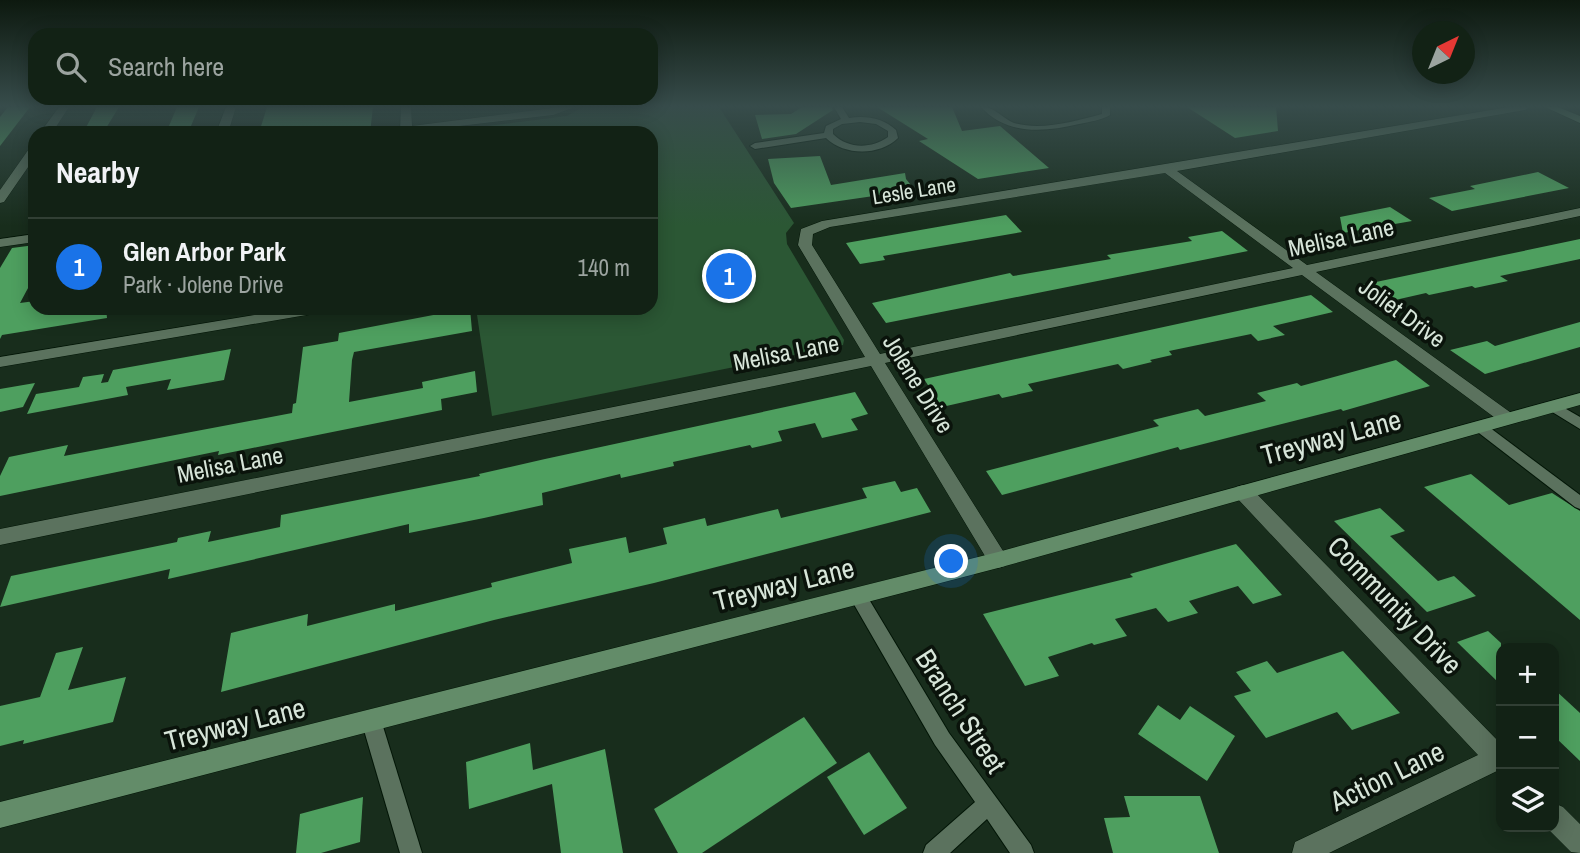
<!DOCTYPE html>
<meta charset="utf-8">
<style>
body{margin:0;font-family:"Archivo Narrow",sans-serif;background:#1b2a1e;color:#f1f3f6}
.controls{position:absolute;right:21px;bottom:21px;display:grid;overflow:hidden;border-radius:14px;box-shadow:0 4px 18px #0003}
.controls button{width:63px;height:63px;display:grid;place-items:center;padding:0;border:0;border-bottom:2px solid #313f34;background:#122215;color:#f1f3f6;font:35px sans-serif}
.compass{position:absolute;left:1412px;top:21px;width:63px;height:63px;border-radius:50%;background:#122215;box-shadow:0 4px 18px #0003;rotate:43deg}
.you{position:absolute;left:952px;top:562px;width:24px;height:24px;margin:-18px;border:5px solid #fff;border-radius:50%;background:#1a73e8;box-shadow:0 0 0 10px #1a73e833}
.badge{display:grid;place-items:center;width:46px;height:46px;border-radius:50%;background:#1a73e8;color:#fff;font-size:23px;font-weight:700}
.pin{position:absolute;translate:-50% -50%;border:4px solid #fff;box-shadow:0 2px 7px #0006}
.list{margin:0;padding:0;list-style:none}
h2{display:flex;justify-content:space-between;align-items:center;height:91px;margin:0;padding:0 28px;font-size:30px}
h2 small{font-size:23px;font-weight:400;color:#9ca4a0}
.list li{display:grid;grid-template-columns:46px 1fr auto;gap:21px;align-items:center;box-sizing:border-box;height:98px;padding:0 28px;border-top:2px solid #313f34}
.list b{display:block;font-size:26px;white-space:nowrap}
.list p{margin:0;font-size:23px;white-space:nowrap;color:#9ca4a0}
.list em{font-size:23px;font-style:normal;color:#9ca4a0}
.icon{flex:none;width:38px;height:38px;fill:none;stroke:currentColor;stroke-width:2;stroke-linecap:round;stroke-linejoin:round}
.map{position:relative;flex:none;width:1580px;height:853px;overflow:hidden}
.search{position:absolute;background:#122215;box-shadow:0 4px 18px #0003;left:28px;top:28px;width:630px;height:77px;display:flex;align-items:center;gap:18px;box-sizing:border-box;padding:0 24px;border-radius:21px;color:#9ca4a0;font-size:26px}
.panel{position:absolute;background:#122215;box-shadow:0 4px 18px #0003;left:28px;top:126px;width:630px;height:189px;border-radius:21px}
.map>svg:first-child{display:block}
.green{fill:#2b5734}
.building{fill:#4e9f5f}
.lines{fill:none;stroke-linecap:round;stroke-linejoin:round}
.lane-casing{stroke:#021506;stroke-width:2}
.street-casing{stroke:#021506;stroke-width:1}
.secondary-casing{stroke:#021506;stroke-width:1}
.lane{fill:#5b725e;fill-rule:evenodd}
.street{fill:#5b725e;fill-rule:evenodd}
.secondary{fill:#638c69;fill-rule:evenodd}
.labels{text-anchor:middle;stroke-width:7;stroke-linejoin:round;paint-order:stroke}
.far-street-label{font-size:21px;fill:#d7e5d9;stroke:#0a130b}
.street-label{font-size:24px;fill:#d7e5d9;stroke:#0a130b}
.near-street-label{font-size:28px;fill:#d7e5d9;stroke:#0a130b}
</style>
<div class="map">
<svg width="1580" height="853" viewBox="0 0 1580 853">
<rect width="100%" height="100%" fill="#182d1c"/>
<polygon class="green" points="583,107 719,107 794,223 786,233 787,244 844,340 843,345 492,416 476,308 651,308 651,133 431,133 567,116"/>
<g class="building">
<polygon points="8,107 30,107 0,146 0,117"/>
<polygon points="97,107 119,107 103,133 83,133"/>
<polygon points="177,107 199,107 188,133 166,133"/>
<polygon points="267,107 373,107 370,133 259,133"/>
<polygon points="802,107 831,107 833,110 796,134 762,139 755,115 791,114"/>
<polygon points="877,107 952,107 962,131 1000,126 1049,168 978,179 919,141 928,139"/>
<polygon points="1187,107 1276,107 1278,131 1235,138"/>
<polygon points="820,156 831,185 905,173 906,179 915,190 791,208 774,183 768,159"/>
<polygon points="1538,172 1569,188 1452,211 1429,198 1475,189 1470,186"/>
<polygon points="1390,207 1412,221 1343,233 1340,217"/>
<polygon points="1006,215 1022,232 883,256 885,260 860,264 846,243"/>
<polygon points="1222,231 1248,251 886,323 872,303 1010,273 1013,276 1111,259 1107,255 1192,241 1188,237"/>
<polygon points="1580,239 1580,259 1500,276 1508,281 1475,288 1472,286 1429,295 1426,293 1382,303 1357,286"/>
<polygon points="35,245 35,275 20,303 35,301 35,308 106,308 107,318 2,335 0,339 0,268 12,248"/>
<polygon points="1311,295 1333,312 1273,326 1285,335 1258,341 1251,334 1169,351 1172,355 1150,360 1152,362 1123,369 1118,364 1028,384 1033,391 1002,398 999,394 942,407 924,379"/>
<polygon points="470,308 472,331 354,352 352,360 349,402 423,388 422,382 475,371 477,392 441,399 442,410 218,455 219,451 0,496 0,476 9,457 68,445 64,456 292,413 293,404 296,403 303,347 338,341 339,333"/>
<polygon points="1580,322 1580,347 1485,374 1450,350 1487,341 1495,346"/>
<polygon points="231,349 224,380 167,390 171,379 126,387 128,395 27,414 36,394 79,387 83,377 104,374 101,383 108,382 113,370"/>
<polygon points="1396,360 1430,386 1343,411 1341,409 1180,450 1178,447 1002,495 986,471 1159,426 1153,420 1198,409 1205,416 1266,401 1257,393 1297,383 1301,386"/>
<polygon points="35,383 23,407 0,412 0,389"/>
<polygon points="855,392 868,414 851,419 858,430 822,438 815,423 778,431 782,441 752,448 750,445 673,462 674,466 621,478 620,474 542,493 543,505 484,518 409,533 409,524 168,579 170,569 0,607 11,576 177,542 178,538 211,531 208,542 280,527 281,515 480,476 479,474 545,459"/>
<polygon points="1471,474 1509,505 1552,493 1580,511 1580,620 1424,487"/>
<polygon points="895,481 901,492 917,488 931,512 654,583 494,620 221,692 231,633 308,614 307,626 395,604 395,611 492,587 491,583 572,563 569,549 626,537 629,553 667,544 663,528 705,518 707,526 778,509 781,518 867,498 862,488"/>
<polygon points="1380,508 1405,531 1390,536 1438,581 1454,576 1476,596 1427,612 1334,521"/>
<polygon points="1236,544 1282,595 1253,604 1238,586 1189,601 1198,613 1168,622 1156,608 1115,619 1127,636 1094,645 1092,643 1048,657 1059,676 1025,686 983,614 1133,577 1130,574"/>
<polygon points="1488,631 1501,643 1501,685 1457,642"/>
<polygon points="83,647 68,690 126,677 113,722 23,744 24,740 0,746 0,706 40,697 56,653"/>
<polygon points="1343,651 1400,713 1352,730 1337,712 1266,738 1234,696 1251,691 1236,672 1267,661 1277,673"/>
<polygon points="1554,689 1580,713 1580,761 1554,736"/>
<polygon points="1158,705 1180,720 1190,706 1235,736 1207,781 1138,734"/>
<polygon points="804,717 837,763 702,853 678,853 654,809"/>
<polygon points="530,743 533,770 605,749 623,853 561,853 552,784 469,809 466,762"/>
<polygon points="869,752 907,808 864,835 827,777"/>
<polygon points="1124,796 1200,796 1219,853 1113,853 1104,818 1130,817"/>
<polygon points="363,797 360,842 321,853 296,853 300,814"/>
</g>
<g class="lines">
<g class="lane-casing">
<g id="lane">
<path d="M834 107H842L849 118C865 115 884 118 896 130L898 138C879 156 845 156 826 138L755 149 750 146 755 143 824 133 826 126 841 119ZM860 122 876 124 888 131V137C871 149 848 149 833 134V129L842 124Z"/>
<path d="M981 107C994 106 1002 118 1014 123 1041 131 1076 121 1102 114V107H1110V115C1102 120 1089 122 1079 124 1044 132 1008 136 981 107Z"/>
<polygon points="1554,402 1580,417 1580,429 1549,410 1547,407 1549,404"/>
<polygon points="1480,422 1485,424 1580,495 1580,509 1575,507 1475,430 1473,427"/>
<polygon points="858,589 864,591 949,733 1031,845 1034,853 1010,853 987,819 950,853 923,853 926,845 975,802 935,745 852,601 850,596 852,591"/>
<polygon points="371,711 378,714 381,720 422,853 400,853 361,720 364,714"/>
</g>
</g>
<g class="street-casing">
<g id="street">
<polygon points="59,107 69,107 52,133 40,133"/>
<polygon points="226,107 236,107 228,133 216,133"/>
<polygon points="401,107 411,107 412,126 560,107 575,107 553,115 400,133"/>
<path d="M1509 107H1530L1525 110 1177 171 1307 265 1580 208V216L1316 272 1514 415 1517 419 1514 423H1502L1302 275 885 363 1005 554 1008 560 1005 566 998 568 991 566 871 366 0 545V529L865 357 798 245 801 229 822 221ZM1165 173 1293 268 880 354 812 245 813 234 830 227Z"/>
<polygon points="35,145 35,157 4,202 0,203 0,190 31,146"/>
<polygon points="35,234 35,242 0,247 0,239"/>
<polygon points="297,308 331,308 324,312 0,367 0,357"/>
<polygon points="1243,485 1250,487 1501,744 1501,773 1497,771 1329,853 1292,853 1295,842 1478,755 1236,497 1234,492 1236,487"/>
<polygon points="1554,803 1563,807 1580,824 1580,853 1571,852 1546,827 1554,827"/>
</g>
</g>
<g class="secondary-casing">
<g id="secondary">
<polygon points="1545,107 1558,107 1580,116 1580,123"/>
<polygon points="1580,393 1580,405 998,568 0,828 0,802 998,552"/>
</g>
</g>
<use href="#lane" class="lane"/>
<use href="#street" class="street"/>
<use href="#secondary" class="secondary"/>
</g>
<linearGradient id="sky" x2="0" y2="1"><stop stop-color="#0d190f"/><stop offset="0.47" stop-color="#374c4b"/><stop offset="1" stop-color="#374c4b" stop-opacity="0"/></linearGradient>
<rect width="1580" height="226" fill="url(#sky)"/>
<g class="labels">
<g class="far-street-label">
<text transform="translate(914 191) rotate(-9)" y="7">Lesle Lane</text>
</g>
<g class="street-label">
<text transform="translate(1341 238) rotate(-12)" y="8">Melisa Lane</text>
<text transform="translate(1402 313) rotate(36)" y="8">Joliet Drive</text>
<text transform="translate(786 353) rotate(-11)" y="8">Melisa Lane</text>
<text transform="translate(918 384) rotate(58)" y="8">Jolene Drive</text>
<text transform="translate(230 465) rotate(-11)" y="8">Melisa Lane</text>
</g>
<g class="near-street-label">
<text transform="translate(1331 437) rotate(-15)" y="10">Treyway Lane</text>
<text transform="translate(784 584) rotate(-14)" y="10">Treyway Lane</text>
<text transform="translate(1395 605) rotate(46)" y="10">Community Drive</text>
<text transform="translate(961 711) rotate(57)" y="10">Branch Street</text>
<text transform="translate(235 724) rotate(-14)" y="10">Treyway Lane</text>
<text transform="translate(1387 776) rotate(-26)" y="10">Action Lane</text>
</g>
</g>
</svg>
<div class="controls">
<button>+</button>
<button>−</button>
<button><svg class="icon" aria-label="layers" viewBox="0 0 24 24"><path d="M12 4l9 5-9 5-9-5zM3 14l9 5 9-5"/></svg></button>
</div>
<svg class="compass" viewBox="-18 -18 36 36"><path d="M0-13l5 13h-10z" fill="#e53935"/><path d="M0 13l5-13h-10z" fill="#9ca4a0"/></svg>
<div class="you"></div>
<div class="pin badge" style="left:729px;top:276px">1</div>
<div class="search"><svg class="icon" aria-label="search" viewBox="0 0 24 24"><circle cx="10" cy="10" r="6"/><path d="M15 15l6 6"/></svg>Search here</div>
<section class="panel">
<h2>Nearby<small></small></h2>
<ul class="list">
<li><span class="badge">1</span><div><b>Glen Arbor Park</b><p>Park · Jolene Drive</p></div><em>140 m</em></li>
</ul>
</section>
</div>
